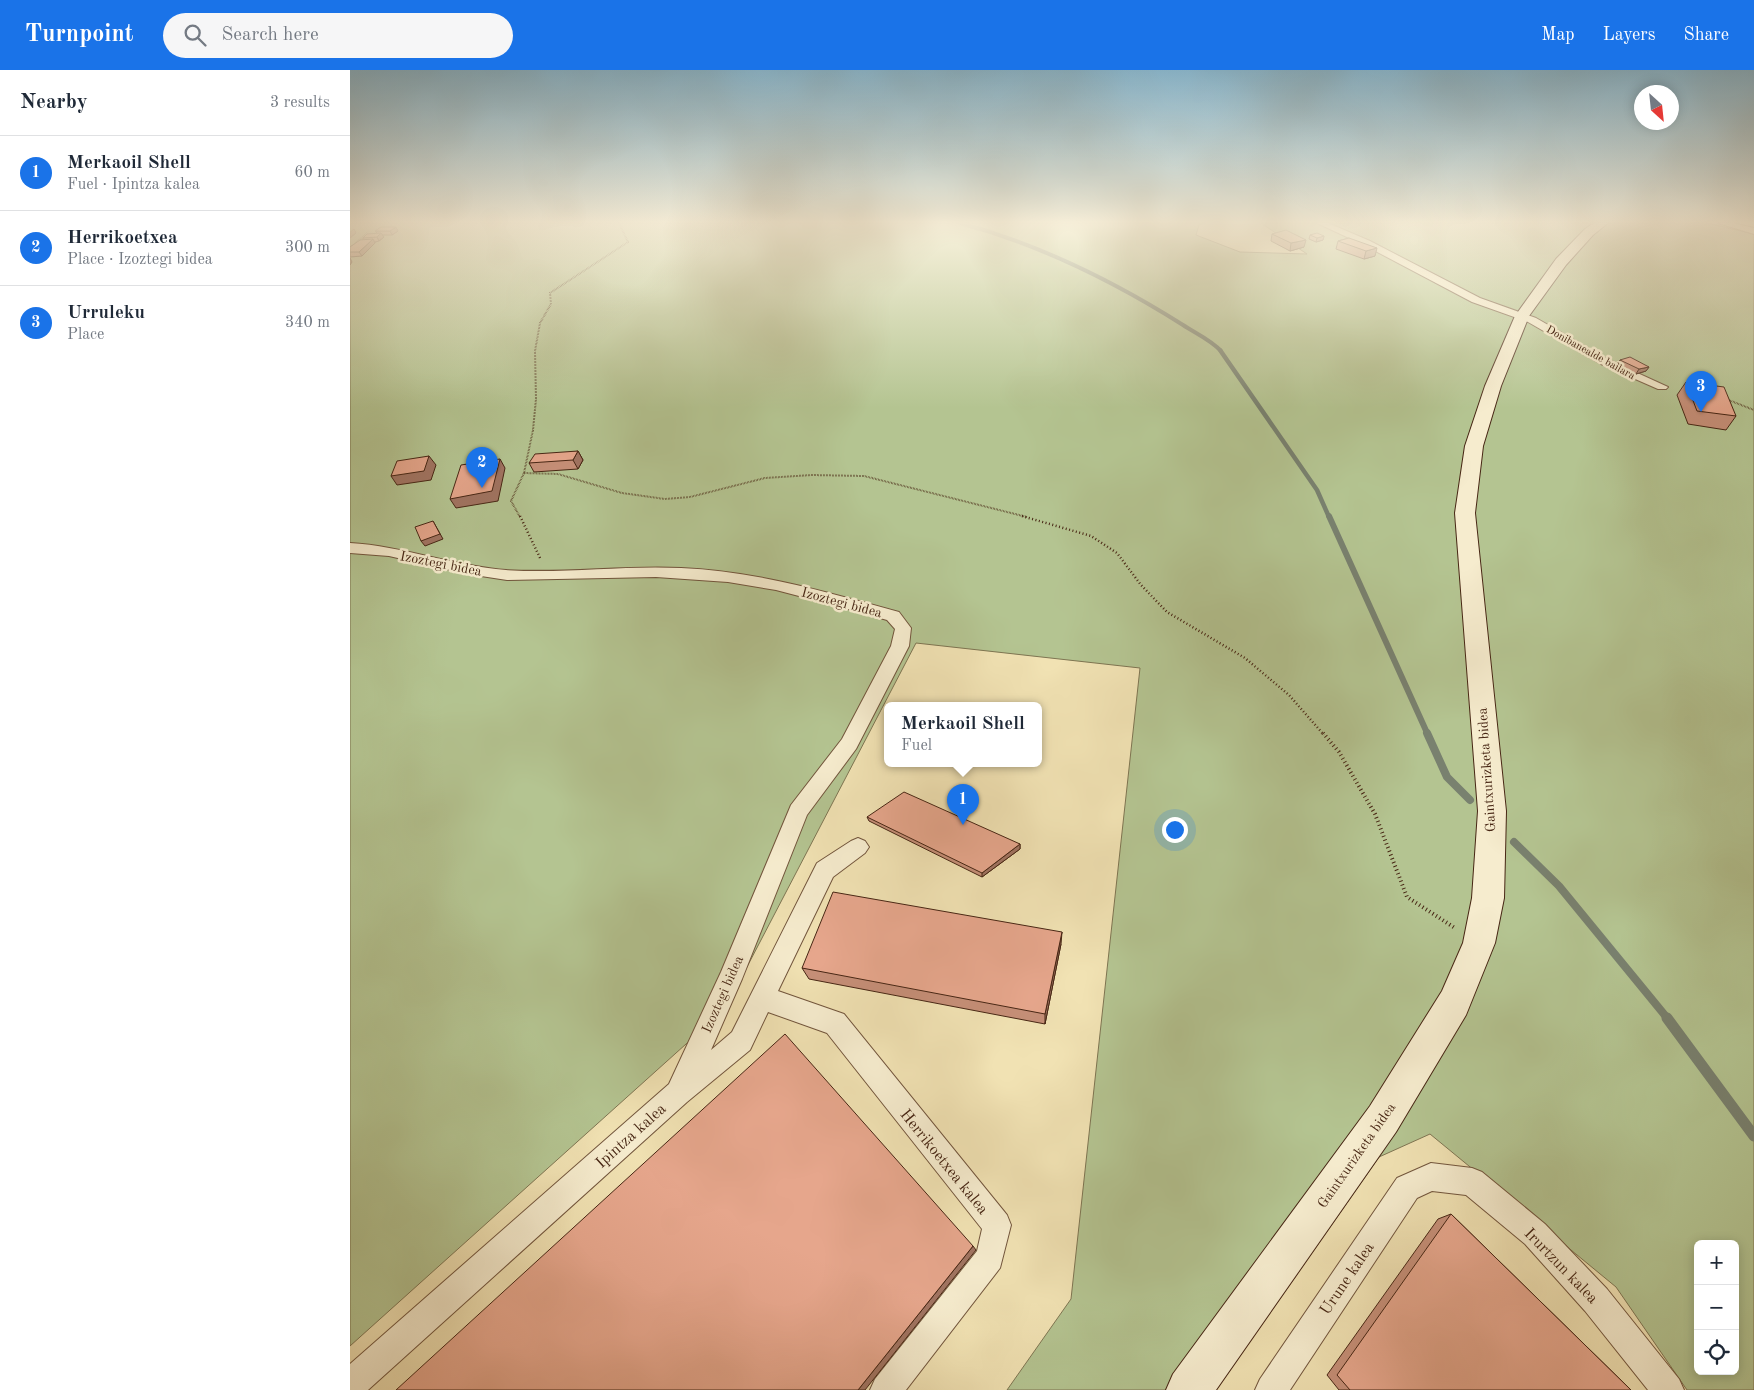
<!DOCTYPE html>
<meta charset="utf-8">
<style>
body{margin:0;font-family:"Old Standard TT",serif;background:#f6f6f7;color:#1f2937}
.controls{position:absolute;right:15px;bottom:15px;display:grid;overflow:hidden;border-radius:8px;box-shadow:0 2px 12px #0003}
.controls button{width:45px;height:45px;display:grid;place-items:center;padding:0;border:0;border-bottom:1px solid #e0e1e3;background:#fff;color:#1f2937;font:25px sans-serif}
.compass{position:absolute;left:1284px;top:15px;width:45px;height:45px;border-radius:50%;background:#fff;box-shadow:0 2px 12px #0003;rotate:153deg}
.you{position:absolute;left:824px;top:759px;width:18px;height:18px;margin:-12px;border:4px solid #fff;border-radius:50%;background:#1a73e8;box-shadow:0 0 0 8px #1a73e833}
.badge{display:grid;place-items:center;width:32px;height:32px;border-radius:50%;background:#1a73e8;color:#fff;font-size:16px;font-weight:700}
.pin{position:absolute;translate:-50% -41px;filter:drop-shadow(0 1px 2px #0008)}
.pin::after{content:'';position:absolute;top:26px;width:18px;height:15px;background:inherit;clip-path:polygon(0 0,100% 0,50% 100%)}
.popup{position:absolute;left:534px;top:632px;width:158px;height:65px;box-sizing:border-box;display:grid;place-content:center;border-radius:8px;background:#fff;filter:drop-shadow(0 1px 4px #0005);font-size:16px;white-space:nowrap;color:#747a83}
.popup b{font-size:19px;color:#1f2937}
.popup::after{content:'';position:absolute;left:50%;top:100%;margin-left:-10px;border:10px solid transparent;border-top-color:#fff}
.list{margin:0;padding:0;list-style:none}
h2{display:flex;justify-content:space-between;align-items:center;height:65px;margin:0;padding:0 20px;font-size:21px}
h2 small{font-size:16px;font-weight:400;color:#747a83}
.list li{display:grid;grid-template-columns:32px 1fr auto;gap:15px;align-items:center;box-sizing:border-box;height:75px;padding:0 20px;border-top:1px solid #e0e1e3}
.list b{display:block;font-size:19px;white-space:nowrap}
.list p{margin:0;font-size:16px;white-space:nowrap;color:#747a83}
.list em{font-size:16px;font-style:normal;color:#747a83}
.icon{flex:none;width:28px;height:28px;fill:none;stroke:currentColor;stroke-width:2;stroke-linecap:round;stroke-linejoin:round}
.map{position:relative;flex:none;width:1404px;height:1320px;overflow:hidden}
header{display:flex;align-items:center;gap:30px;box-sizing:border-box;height:70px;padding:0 25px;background:#1a73e8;color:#fff}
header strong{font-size:24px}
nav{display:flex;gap:28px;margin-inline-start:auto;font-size:18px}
.search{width:350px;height:45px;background:#f6f6f7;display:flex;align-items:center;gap:12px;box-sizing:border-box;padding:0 18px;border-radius:28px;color:#747a83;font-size:19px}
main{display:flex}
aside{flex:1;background:#fff}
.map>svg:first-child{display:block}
.green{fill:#b4c491;stroke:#7e7552;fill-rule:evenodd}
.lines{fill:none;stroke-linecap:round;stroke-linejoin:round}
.stream-far4{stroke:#79816f;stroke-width:4}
.stream-far3{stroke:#79816f;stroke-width:4.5}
.stream-far2{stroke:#79816f;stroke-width:6}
.stream-far1{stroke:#79816f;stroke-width:8}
.stream{stroke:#79816f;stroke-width:11}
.minor-casing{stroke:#72553c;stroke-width:2}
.secondary-casing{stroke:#472614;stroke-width:2}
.path-far2{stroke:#472614;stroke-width:2;stroke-dasharray:0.5 1;stroke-linecap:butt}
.path-far1{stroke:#472614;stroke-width:2.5;stroke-dasharray:1 2.5;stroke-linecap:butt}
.path{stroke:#472614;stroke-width:4;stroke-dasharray:1 3;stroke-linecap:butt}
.minor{fill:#f6ecce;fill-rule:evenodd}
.secondary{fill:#f6ecce;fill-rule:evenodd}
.wall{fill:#c68f78;stroke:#472614}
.shaded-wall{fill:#a17462;stroke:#472614}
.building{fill:#e6a68c;stroke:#472614}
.labels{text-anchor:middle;stroke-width:5;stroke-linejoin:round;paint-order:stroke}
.far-street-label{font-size:11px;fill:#472614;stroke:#f6ecce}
.street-label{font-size:14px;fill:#472614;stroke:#f6ecce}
.near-street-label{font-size:16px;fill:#472614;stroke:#f6ecce}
</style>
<header>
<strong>Turnpoint</strong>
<div class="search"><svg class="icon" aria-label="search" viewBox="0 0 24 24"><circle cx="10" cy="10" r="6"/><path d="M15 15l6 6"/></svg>Search here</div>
<nav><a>Map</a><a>Layers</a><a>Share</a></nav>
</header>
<main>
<aside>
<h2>Nearby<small>3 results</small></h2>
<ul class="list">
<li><span class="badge">1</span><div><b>Merkaoil Shell</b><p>Fuel · Ipintza kalea</p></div><em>60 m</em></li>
<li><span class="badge">2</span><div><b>Herrikoetxea</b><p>Place · Izoztegi bidea</p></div><em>300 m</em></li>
<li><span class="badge">3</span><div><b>Urruleku</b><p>Place</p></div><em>340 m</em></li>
</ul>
</aside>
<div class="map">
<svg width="1404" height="1320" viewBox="0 0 1404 1320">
<rect width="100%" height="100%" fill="#f1e2b3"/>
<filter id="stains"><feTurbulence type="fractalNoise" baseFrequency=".004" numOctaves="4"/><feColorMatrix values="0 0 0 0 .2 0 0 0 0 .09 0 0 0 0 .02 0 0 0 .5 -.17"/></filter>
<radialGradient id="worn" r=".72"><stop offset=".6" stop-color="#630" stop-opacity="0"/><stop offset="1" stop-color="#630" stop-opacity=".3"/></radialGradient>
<path class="green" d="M0 153H856L849 155 846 165 890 182 957 184 911 153H1357L1404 164V1320H1337L1266 1217 1080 1064 1029 1087 866 1320H657L721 1229 790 598 566 573 375 939 0 1276ZM1348 1174H1385V1301H1348Z"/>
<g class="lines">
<path class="stream-far4" d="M610 153C688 174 765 212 833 255 845 263 861 270 871 281"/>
<polyline class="stream-far3" points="870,280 967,420 979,447"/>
<polyline class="stream-far2" points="979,446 1078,665"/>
<g class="stream-far1">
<polyline points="1077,663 1097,707 1120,730"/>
<polyline points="1164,772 1209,816 1318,949"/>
</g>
<polyline class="stream" points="1317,948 1404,1066"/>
<g class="minor-casing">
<g id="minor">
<polygon points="967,153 978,153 1020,171 1130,228 1186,248 1259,290 1318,317 1316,319 1308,319 1251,294 1178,252 1122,232 1014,175"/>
<polygon points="1368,153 1383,153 1404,158 1404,164"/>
<path d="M0 473C53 476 103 496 156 500 214 504 273 495 331 498 405 501 477 522 549 542L561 558 559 576 506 679 457 745 392 909 361 980 382 962 467 793 501 771 508 768 515 771 519 777 515 783 483 807 428 921 494 944 657 1145 661 1155 650 1198 556 1320H520L525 1309 627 1181 632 1159 477 963 418 942 400 980 337 1032 18 1320H0V1294L319 1014 371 902 441 735 492 669 541 576 545 559 537 550 491 537 426 520 378 512 306 507 157 510 118 504 39 486 0 483Z"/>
<polygon points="1081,1093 1122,1098 1132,1102 1195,1154 1257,1219 1329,1309 1334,1320 1298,1320 1235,1241 1175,1174 1116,1125 1082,1121 1067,1128 940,1320 905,1320 910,1309 1047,1108"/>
</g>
</g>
<g class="secondary-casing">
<polygon id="secondary" points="1244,153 1258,153 1243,165 1216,195 1179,246 1151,316 1133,376 1125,443 1156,741 1154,828 1145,873 1116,945 1046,1062 866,1320 816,1320 823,1304 1020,1036 1092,921 1113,873 1122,828 1128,741 1105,443 1115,376 1135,316 1165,246 1206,189 1235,159"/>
</g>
<g class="path-far2">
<polyline points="0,178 18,162"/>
<polyline points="1376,329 1404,340"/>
<polyline points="174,403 183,360 186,329 185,281 190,253 201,234 200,223 278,172 269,153"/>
<polyline points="170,447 161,431 174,403 208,404 272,423 315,429 340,427 415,408 462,405 514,406 677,447"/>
</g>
<g class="path-far1">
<polyline points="170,446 191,490"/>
<polyline points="672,446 741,466 767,483 791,515 817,542 895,588 939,625 974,665"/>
</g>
<polyline class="path" points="973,663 989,682 1025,744 1057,827 1105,858"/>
<use href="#minor" class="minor"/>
<use href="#secondary" class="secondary"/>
</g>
<g class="wall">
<polygon points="25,161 48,161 42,165 32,165 34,167 29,171 25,172 25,173 12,186 0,187 0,177 13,170 13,168 27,163"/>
<polygon points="922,164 954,177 940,181 921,171"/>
<polygon points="960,165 974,166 973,170 966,172 959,169"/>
<polygon points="999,168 1025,186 1014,189 986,179 988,171"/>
<polygon points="1270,290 1299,297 1296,301 1286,304 1267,294"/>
<polygon points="1336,312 1386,346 1376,360 1338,354 1327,325"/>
<polygon points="228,381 233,390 228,399 184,402 179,393"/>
<polygon points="517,747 670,774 670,779 632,807 519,751"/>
<polygon points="711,874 695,954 459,909 452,898"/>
<polygon points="1101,1144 1281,1320 989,1320 977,1305 1088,1149"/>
</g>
<g class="shaded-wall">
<polygon points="46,157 48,161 42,165 40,161"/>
<polygon points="4,159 6,163 0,168 0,162"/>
<polygon points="31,163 34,167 29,171 27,167"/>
<polygon points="974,166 973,170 966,172 967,168"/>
<polygon points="23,169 25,173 12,186 9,182"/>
<polygon points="956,170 954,177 940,181 941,173"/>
<polygon points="1027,178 1025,186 1014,189 1016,181"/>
<polygon points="0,188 2,192 0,195"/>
<polygon points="1299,297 1296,301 1286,304 1289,299"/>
<polygon points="228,381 233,390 228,399 223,390"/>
<polygon points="79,386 86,395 81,410 47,415 41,406"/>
<polygon points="150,389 155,398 148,431 106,438 100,429"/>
<polygon points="83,451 93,469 75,476 71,471"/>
<polygon points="670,774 670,779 632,807 632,803"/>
<polygon points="712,862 711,874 695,954 695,944"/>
<polygon points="623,1176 626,1180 515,1320 508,1320"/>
</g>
<g class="building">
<polygon points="31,157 46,157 40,161 25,161"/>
<polygon points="936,160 956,170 941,173 922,164"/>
<polygon points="31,163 27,167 13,168 17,164"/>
<polygon points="967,163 974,166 967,168 960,165"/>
<polygon points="999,168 1027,178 1016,181 988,171"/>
<polygon points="23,169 9,182 0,182 0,177 10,170"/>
<polygon points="1280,287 1299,297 1289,299 1270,290"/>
<polygon points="1336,312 1374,317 1386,346 1347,341"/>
<polygon points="228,381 223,390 179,393 185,384"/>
<polygon points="79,386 74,401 41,406 47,391"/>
<polygon points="150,389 142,421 100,429 111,395"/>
<polygon points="83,451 90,464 71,471 65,457"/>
<polygon points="554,722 670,774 632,803 517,747"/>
<polygon points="483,822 712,862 695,944 452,898"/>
<polygon points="435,964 623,1176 508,1320 46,1320"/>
<polygon points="1101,1144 1281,1320 1000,1320 987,1305"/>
</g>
<linearGradient id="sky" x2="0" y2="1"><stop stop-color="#89b8d0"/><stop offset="0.45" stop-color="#f9f2dd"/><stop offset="1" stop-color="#f9f2dd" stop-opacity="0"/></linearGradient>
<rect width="1404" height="338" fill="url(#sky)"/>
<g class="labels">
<g class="far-street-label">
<text transform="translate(1241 282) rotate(29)" y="4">Donibanealde bailara</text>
</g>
<g class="street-label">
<text transform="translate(91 493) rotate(11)" y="5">Izoztegi bidea</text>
<text transform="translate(492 532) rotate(15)" y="5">Izoztegi bidea</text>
<text transform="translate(1136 700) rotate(-94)" y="5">Gaintxurizketa bidea</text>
<text transform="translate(372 924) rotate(-66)" y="5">Izoztegi bidea</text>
<text transform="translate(1006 1085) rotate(-55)" y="5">Gaintxurizketa bidea</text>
</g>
<g class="near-street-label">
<text transform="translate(280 1065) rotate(-42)" y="6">Ipintza kalea</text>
<text transform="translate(595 1091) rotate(51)" y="6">Herrikoetxea kalea</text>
<text transform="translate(1212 1195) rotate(46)" y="6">Irurtzun kalea</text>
<text transform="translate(996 1208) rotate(-56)" y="6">Urune kalea</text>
</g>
</g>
<rect width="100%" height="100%" filter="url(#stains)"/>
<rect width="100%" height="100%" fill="url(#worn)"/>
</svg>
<div class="controls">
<button>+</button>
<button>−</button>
<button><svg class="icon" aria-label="locate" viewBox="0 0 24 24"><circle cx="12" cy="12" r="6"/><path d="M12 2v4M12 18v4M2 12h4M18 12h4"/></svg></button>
</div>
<svg class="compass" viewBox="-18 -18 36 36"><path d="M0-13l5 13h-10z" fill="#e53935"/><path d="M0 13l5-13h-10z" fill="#747a83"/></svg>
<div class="you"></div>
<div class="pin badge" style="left:613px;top:755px">1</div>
<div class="popup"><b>Merkaoil Shell</b>Fuel</div>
<div class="pin badge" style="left:132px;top:418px">2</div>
<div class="pin badge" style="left:1351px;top:342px">3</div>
</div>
</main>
